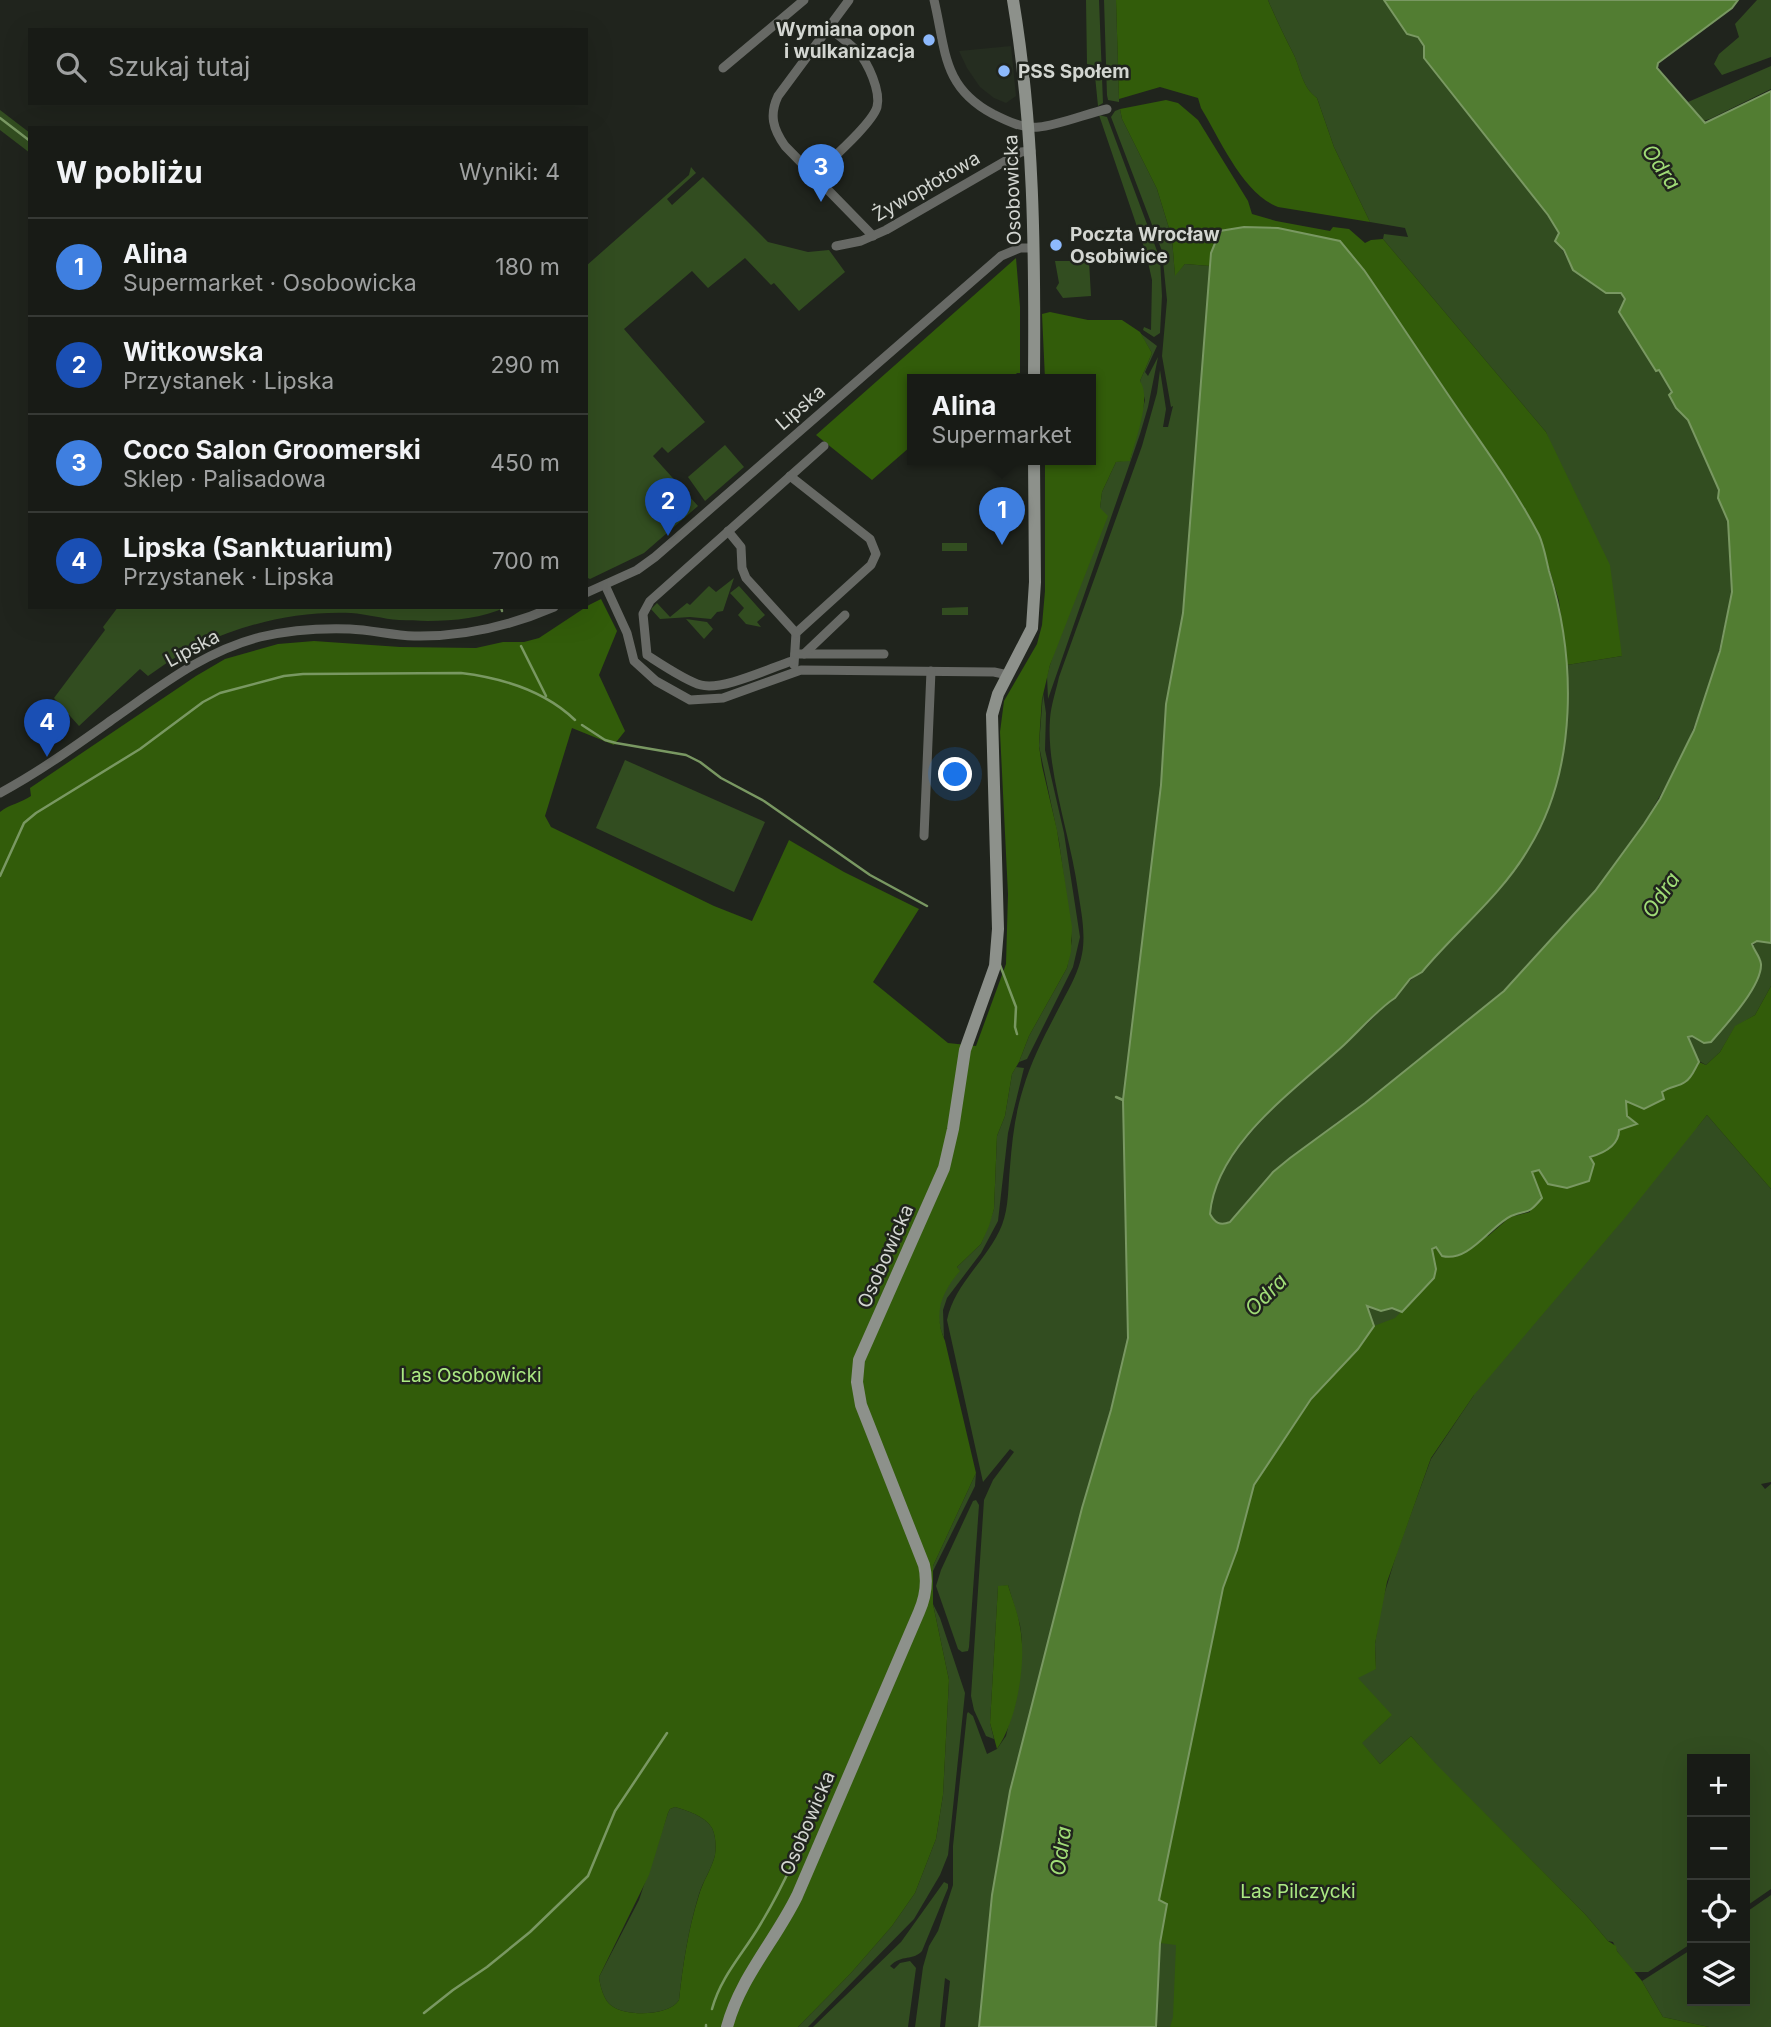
<!DOCTYPE html>
<html lang="pl">
<meta charset="utf-8">
<style>
body{margin:0;font-family:Inter,sans-serif;background:#21241f;color:#f1f3f6}
.controls{position:absolute;right:21px;bottom:21px;display:grid;overflow:hidden;border-radius:0px;box-shadow:0 7px 28px #0002}
.controls button{width:63px;height:63px;display:grid;place-items:center;padding:0;border:0;border-bottom:2px solid #363935;background:#181b16;color:#f1f3f6;font:35px sans-serif}
.you{position:absolute;left:956px;top:775px;width:24px;height:24px;margin:-18px;border:5px solid #fff;border-radius:50%;background:#1a73e8;box-shadow:0 0 0 10px #1a73e833}
.badge{display:grid;place-items:center;width:46px;height:46px;border-radius:50%;background:#d93025;color:#fff;font-size:23px;font-weight:700}
.pin{position:absolute;translate:-50% -58px;filter:drop-shadow(0 2px 4px #0008)}
.pin::after{content:'';position:absolute;top:37px;width:24px;height:21px;background:inherit;clip-path:polygon(0 0,100% 0,50% 100%)}
.popup{position:absolute;left:907px;top:374px;width:189px;height:91px;box-sizing:border-box;display:grid;place-content:center;border-radius:0px;background:#181b16;filter:drop-shadow(0 2px 5px #0005);font-size:23px;white-space:nowrap;color:#9fa1a1}
.popup b{font-size:26px;color:#f1f3f6}
.popup::after{content:'';position:absolute;left:50%;top:100%;margin-left:-14px;border:14px solid transparent;border-top-color:#181b16}
.list{margin:0;padding:0;list-style:none}
h2{display:flex;justify-content:space-between;align-items:center;height:91px;margin:0;padding:0 28px;font-size:30px}
h2 small{font-size:23px;font-weight:400;color:#9fa1a1}
.list li{display:grid;grid-template-columns:46px 1fr auto;gap:21px;align-items:center;box-sizing:border-box;height:98px;padding:0 28px;border-top:2px solid #363935}
.list b{display:block;font-size:26px;white-space:nowrap}
.list p{margin:0;font-size:23px;white-space:nowrap;color:#9fa1a1}
.list em{font-size:23px;font-style:normal;color:#9fa1a1}
.icon{flex:none;width:38px;height:38px;fill:none;stroke:currentColor;stroke-width:2;stroke-linecap:round;stroke-linejoin:round}
.map{position:relative;flex:none;width:1771px;height:2027px;overflow:hidden}
.search{position:absolute;background:#181b16;box-shadow:0 7px 28px #0002;left:28px;top:28px;width:560px;height:77px;display:flex;align-items:center;gap:18px;box-sizing:border-box;padding:0 24px;border-radius:0px;color:#9fa1a1;font-size:26px}
.panel{position:absolute;background:#181b16;box-shadow:0 7px 28px #0002;left:28px;top:126px;width:560px;height:483px;border-radius:0px}
.map>svg:first-child{display:block}
.built{fill:#252d20}
.green{fill:#324d20;fill-rule:evenodd}
.forest{fill:#325c0a;fill-rule:evenodd}
.water{fill:#527d32;stroke:#799862;stroke-width:2}
.lines{fill:none;stroke-linecap:round;stroke-linejoin:round}
.stream{stroke:#799862;stroke-width:2.5}
.street{stroke:#676965;stroke-width:9}
.secondary{stroke:#8d918b;stroke-width:12}
.poi-dot{fill:#8db9fc;stroke:#20241d;stroke-width:2.5}
.labels{text-anchor:middle;stroke-width:5;stroke-linejoin:round;paint-order:stroke}
.poi-label{font-size:19px;font-weight:bold;fill:#d3d6d1;stroke:#20241d;text-anchor:start}
.street-label{font-size:19px;fill:#d3d6d1;stroke:#20241d}
.park-label{font-size:19px;fill:#abe983;stroke:#20241d}
.water-label{font-size:21px;font-style:italic;fill:#a0dc77;stroke:#20241d}
</style>
<div class="map">
<svg width="1771" height="2027" viewBox="0 0 1771 2027">
<rect width="100%" height="100%" fill="#20241d"/>
<polygon class="built" points="1011,46 1016,96 1006,103 994,98 980,87 967,68 959,51"/>
<g class="green">
<polygon points="1086,0 1099,0 1103,103 1098,106 1094,66 1087,64"/>
<polygon points="1104,0 1116,0 1119,99 1119,102 1108,100 1107,95"/>
<path d="M1268 0H1384L1407 34 1418 36 1424 46V58L1548 215 1559 233 1557 240 1573 270 1606 293H1621L1625 299 1619 312 1656 371 1659 370 1672 393 1676 408 1688 420 1719 490 1728 521 1732 592 1713 677 1683 755 1644 824 1595 891 1504 991 1365 1103 1336 1123 1235 1218 1224 1224C1213 1223 1209 1217 1211 1207 1219 1142 1320 1067 1368 1023 1386 1006 1401 985 1422 972L1551 799 1560 763 1567 715V665L1622 656 1546 432 1383 239 1384 234 1408 237 1405 228 1370 222 1334 147 1317 98C1302 87 1301 71 1294 55 1285 37 1276 19 1268 0Z"/>
<polygon points="1757,0 1771,0 1771,57 1722,75 1714,64 1719,54 1739,37 1735,24"/>
<polygon points="1771,66 1771,89 1710,119 1703,121 1688,102"/>
<path d="M1120 109 1122 119 1157 189 1172 238 1175 275 1185 264 1210 266 1183 613 1166 704 1161 785 1123 1100 1128 1338 1111 1410 1082 1508 1010 1791 992 1895 979 2027H945L950 1981 945 1978 940 2027H915L923 1967 929 1946 938 1931 953 1885V1846L967 1714 968 1712 973 1716 987 1754 997 1749 1006 1736 1020 1676 1022 1640 1020 1625 1008 1585 998 1587 990 1723 994 1739 986 1736 974 1710 971 1696 984 1500 993 1480 1014 1452 1010 1449 983 1482 947 1320C955 1282 988 1260 1002 1225 1009 1207 1008 1186 1010 1167 1012 1141 1015 1114 1023 1089 1032 1058 1047 1031 1062 1002 1070 987 1079 971 1082 954 1086 933 1081 911 1078 891 1071 838 1046 770 1050 719 1051 705 1056 691 1059 677L1142 446 1157 393 1160 370 1166 409 1163 427H1168L1173 406 1171 407 1162 356 1167 300 1162 251 1111 117 1115 111Z"/>
<polygon points="0,110 30,133 30,153 0,130"/>
<polygon points="1099,115 1107,117 1160,259 1162,296 1160,333 1154,337 1143,330 1144,327 1151,330 1152,280 1146,253"/>
<polygon points="691,167 696,173 667,199 672,205 703,177 768,242 808,252 829,250 845,272 799,311 774,283 771,285 745,258 708,288 692,271 624,329 705,422 668,453 662,447 653,456 698,506 644,553 590,579 586,577 586,266 689,175"/>
<polygon points="1084,259 1089,261 1091,296 1063,298 1056,288 1059,283 1055,261 1082,261"/>
<polygon points="1140,333 1157,346 1145,372 1148,376 1158,357 1148,407 1140,434 1048,699 1047,676 1050,665 1100,508 1102,492 1116,462 1130,460 1145,400 1140,381 1152,353"/>
<polygon points="725,445 744,467 705,501 688,477"/>
<rect x="942" y="543" width="25" height="8"/>
<polygon points="734,578 723,611 717,612 711,619 690,617 660,619 651,609 657,603 670,617 687,603 690,605 709,586 716,592"/>
<polygon points="739,586 765,615 757,622 761,627 746,624 738,615 744,608 730,593"/>
<path d="M118 607H506C475 622 433 622 399 620 383 619 367 614 351 613 297 611 247 623 199 645L196 644 197 646 171 660 148 676 140 669 79 726 54 698 105 630 103 627Z"/>
<polygon points="968,607 968,615 942,615 942,608"/>
<polygon points="686,619 707,622 713,629 704,639"/>
<polygon points="1043,693 1046,713 1045,750 1064,833 1080,937 1073,967 1027,1059 1019,1062 1029,1036 1067,968 1072,940 1059,841 1039,746"/>
<polygon points="625,760 765,822 734,892 596,828"/>
<polygon points="1757,941 1771,943 1771,986 1755,1015 1735,1027 1720,1052 1706,1065 1699,1061 1688,1036 1691,1035 1761,960 1752,947"/>
<path d="M1016 1067 1024 1068 1008 1133 998 1221 981 1253 947 1298 943 1310 944 1338C932 1311 941 1293 959 1271L957 1267 981 1244 994 1209 997 1136 1005 1116 1012 1074Z"/>
<path d="M1707 1115 1771 1189V1482L1761 1484 1765 1489 1771 1484V1889L1745 1907V1759H1692V1943L1648 1972H1633L1617 1951 1613 1942 1608 1941 1585 1914 1447 1776 1670 2027H1155L1158 1890 1374 1325 1366 1306 1381 1311 1392 1308 1400 1311 1698 1126ZM1474 1395 1431 1459 1397 1552 1381 1605 1375 1644 1376 1669 1352 1671 1445 1411ZM1392 1715 1361 1743 1380 1764 1411 1736 1430 1758 1392 1793 1354 1748Z"/>
<polygon points="976,1473 975,1486 933,1571 933,1566"/>
<polygon points="976,1500 979,1505 969,1647 968,1651 962,1652 958,1649 936,1586 941,1570 973,1501"/>
<polygon points="933,1604 940,1618 965,1693 948,1855 940,1875 914,1919 808,2027 798,2027 851,1973 892,1926 915,1893 936,1839 943,1795 949,1680"/>
<path d="M675 1807C688 1811 705 1816 712 1828 716 1836 716 1847 715 1855 712 1868 703 1881 699 1894 688 1930 683 1964 679 2000 669 2016 627 2017 612 2006 604 2001 600 1986 599 1977L639 1900 668 1813 670 1809Z"/>
<path d="M944 1882 948 1884V1888L922 1951C913 1961 902 1954 890 1966L894 1969 900 1963 910 1961 916 1968 908 2027H813L901 1942Z"/>
<polygon points="1771,1895 1771,2027 1709,2027 1663,2017 1642,1981 1692,1949 1692,2001 1745,2001 1745,1913"/>
</g>
<g class="forest">
<path d="M1116 0H1268C1276 19 1285 37 1294 55 1301 70 1302 87 1317 98L1334 147 1370 222 1278 207C1243 194 1220 139 1201 108L1198 98 1160 87 1119 99Z"/>
<polygon points="1166,100 1178,103 1198,120 1248,201 1252,214 1276,221 1330,231 1333,227 1349,229 1365,243 1371,240 1383,239 1546,432 1610,565 1622,656 1567,665 1559,601 1540,538 1507,480 1364,270 1340,241 1244,227 1220,231 1211,253 1210,266 1185,264 1175,276 1172,238 1157,189 1122,119 1120,109"/>
<polygon points="1016,258 1020,307 1020,373 1017,373 1011,379 913,379 913,449 910,447 872,480 816,435"/>
<path d="M1050 312 1088 320H1122L1140 332 1152 353 1140 381C1152 398 1135 441 1130 461L1116 462 1102 492 1100 508 1108 516 1050 665 1042 699 1040 727 1039 746 1042 766 1057 830 1072 927 1071 952 1067 968 1029 1036 1019 1062 1012 1074 1005 1116 997 1136 994 1209 989 1226 981 1244 957 1267 960 1271C941 1293 933 1314 945 1341L976 1473 933 1566V1604L949 1680 943 1795 936 1839 915 1893 892 1926 851 1973 798 2027H0V812C10 804 21 803 31 796L30 788 196 676 225 659 278 644 314 641 400 647 476 648 503 642H524L539 638 589 605 601 599 617 631 599 675 625 731 614 745 572 728 545 816 551 827 714 906 752 921 789 840 844 872 919 909 873 982 948 1043 976 1046 1006 964 1008 894 1000 732 1004 701 1037 644 1042 625 1045 591V459H1091V379H1045L1042 314ZM675 1807C688 1811 705 1816 712 1828 716 1836 716 1847 715 1855 712 1868 703 1881 699 1895 688 1930 683 1964 679 2000 669 2016 627 2017 612 2006 604 2001 600 1986 599 1977L649 1875 668 1813 670 1809Z"/>
<polygon points="1771,986 1771,1189 1707,1115 1623,1220 1474,1395 1431,1458 1387,1582 1375,1644 1376,1669 1358,1678 1392,1715 1362,1743 1380,1764 1411,1736 1436,1764 1585,1914 1608,1941 1616,1946 1617,1951 1642,1981 1663,2017 1709,2027 1170,2027 1173,2017 1176,1945 1160,1943 1167,1904 1159,1901 1223,1588 1237,1550 1254,1485 1311,1399 1358,1349 1374,1326 1395,1318 1434,1278 1434,1257 1432,1249 1488,1236 1510,1217 1530,1212 1531,1172 1539,1170 1548,1184 1567,1188 1589,1181 1590,1157 1622,1127 1636,1123 1627,1116 1626,1101 1644,1109 1664,1099 1662,1092 1691,1076 1699,1062 1706,1065 1720,1052 1735,1026 1755,1015"/>
<path d="M1008 1585C1012 1599 1018 1613 1020 1627 1027 1661 1017 1721 997 1749L990 1723 998 1586Z"/>
</g>
<path class="water" d="M1384 0H1738L1732 8 1658 63 1657 68 1705 123 1771 91V943L1757 941 1752 944C1754 951 1760 956 1761 964 1762 986 1725 1026 1711 1042L1704 1043 1692 1036 1688 1037 1699 1062C1695 1068 1692 1078 1685 1082 1678 1087 1670 1086 1662 1092L1664 1099 1644 1109 1626 1101 1627 1116 1637 1124 1619 1130C1619 1146 1604 1153 1590 1157L1594 1164 1589 1181 1567 1188 1548 1184 1539 1170 1532 1172 1542 1198C1526 1217 1529 1208 1511 1216 1490 1226 1469 1263 1442 1256L1436 1247 1432 1249 1436 1269 1434 1278 1402 1312 1392 1308 1381 1311 1367 1306 1374 1326 1358 1349 1311 1399 1254 1485 1237 1550 1223 1588 1159 1900 1167 1904 1160 1943 1156 2027H979L992 1895 1010 1791 1082 1508 1111 1410 1128 1338 1123 1100 1161 785 1166 704 1183 613 1211 253 1220 231 1244 227 1278 228 1340 241 1364 270C1397 318 1429 367 1462 415 1489 454 1517 493 1539 535 1544 546 1546 559 1549 571 1576 658 1578 768 1529 848 1501 896 1457 930 1422 972L1410 979 1395 998C1379 1008 1358 1032 1344 1045 1295 1090 1216 1144 1210 1214 1215 1223 1220 1226 1230 1222L1273 1172 1290 1158 1365 1103 1504 991 1595 891 1644 824 1660 799 1694 730 1720 651 1732 592 1728 521 1718 498 1719 490 1688 420 1676 408 1669 395 1672 392 1659 370 1656 371 1619 312 1625 299 1621 293H1606L1573 270 1564 250 1555 241 1559 233 1548 215 1424 58V46L1418 37 1407 34Z"/>
<g class="lines">
<g class="stream">
<polyline points="0,118 30,141"/>
<polyline points="501,607 502,611"/>
<polyline points="521,646 546,696"/>
<polyline points="582,725 605,740 616,743 686,755 700,762 721,778 764,801 870,875 927,906"/>
<path d="M0 876 24 823 36 813 140 749 203 702 220 693 284 676 303 674 461 673C502 678 545 691 575 720"/>
<polyline points="1000,965 1016,1007 1015,1027 1017,1034"/>
<polyline points="1116,1097 1123,1100"/>
<path d="M712 2009C721 1976 743 1954 760 1925 786 1882 807 1833 824 1786"/>
<polyline points="424,2013 453,1990 487,1967 530,1932 588,1876 615,1811 667,1733"/>
<polyline points="706,2027 706,2025"/>
</g>
<g class="street">
<path d="M849 0 778 96C769 115 773 129 785 146L873 236"/>
<path d="M934 0C946 50 942 87 993 114 1007 121 1023 129 1039 127 1056 126 1089 113 1107 109"/>
<polyline points="723,68 804,0"/>
<path d="M815 175C829 161 872 124 877 107 881 91 868 63 858 52 849 43 838 35 828 27"/>
<polyline points="836,246 861,241 886,230 1021,152 1031,151"/>
<polyline points="790,476 870,539 876,554 871,565 796,633 794,665"/>
<polyline points="728,531 741,547 742,568 746,578 796,633"/>
<polyline points="605,585 627,633 634,661 656,681 690,700 723,698 801,670 994,672 1008,675"/>
<polyline points="586,593 637,570 655,557 1001,256 1020,248 1033,248"/>
<polyline points="795,654 884,654"/>
<polyline points="804,654 845,615"/>
<path d="M792 661C770 668 722 691 701 685 686 681 661 664 647 655L643 614 650 601 824 446"/>
<path d="M0 793C41 771 78 744 116 717 162 685 205 651 260 637 290 630 320 628 350 629 371 630 392 635 414 636 462 637 510 626 554 607"/>
<polyline points="924,836 931,671"/>
</g>
<g class="secondary">
<path d="M1013 0C1034 125 1035 252 1034 379"/>
<path d="M727 2027C740 1978 775 1941 797 1896L919 1612C926 1596 928 1582 924 1565L861 1405 857 1382 859 1360 944 1168 953 1129 965 1050 995 966 998 929 992 715 998 694 1032 628 1035 582 1034 459"/>
</g>
</g>
<g class="poi-dot">
<circle cx="929" cy="40" r="7"/>
<circle cx="1004" cy="71" r="7"/>
<circle cx="1056" cy="245" r="7"/>
</g>
<g class="labels">
<g class="poi-label">
<text x="915" y="36" text-anchor="end">Wymiana opon<tspan x="915" dy="22">i wulkanizacja</tspan></text>
<text x="1018" y="78">PSS Społem</text>
<text x="1070" y="241">Poczta Wrocław<tspan x="1070" dy="22">Osobiwice</tspan></text>
</g>
<g class="street-label">
<text transform="translate(926 186) rotate(-30)" y="7">Żywopłotowa</text>
<text transform="translate(1012 190) rotate(-92)" y="7">Osobowicka</text>
<text transform="translate(800 407) rotate(-41)" y="7">Lipska</text>
<text transform="translate(192 648) rotate(-28)" y="7">Lipska</text>
<text transform="translate(885 1256) rotate(-66)" y="7">Osobowicka</text>
<text transform="translate(807 1823) rotate(-67)" y="7">Osobowicka</text>
</g>
<g class="park-label">
<text x="471" y="1382">Las Osobowicki</text>
<text x="1298" y="1898">Las Pilczycki</text>
</g>
<g class="water-label">
<text transform="translate(1661 167) rotate(55)" y="7">Odra</text>
<text transform="translate(1661 895) rotate(-56)" y="7">Odra</text>
<text transform="translate(1266 1295) rotate(-45)" y="7">Odra</text>
<text transform="translate(1061 1851) rotate(-82)" y="7">Odra</text>
</g>
</g>
</svg>
<div class="controls">
<button>+</button>
<button>−</button>
<button><svg class="icon" aria-label="locate" viewBox="0 0 24 24"><circle cx="12" cy="12" r="6"/><path d="M12 2v4M12 18v4M2 12h4M18 12h4"/></svg></button>
<button><svg class="icon" aria-label="layers" viewBox="0 0 24 24"><path d="M12 4l9 5-9 5-9-5zM3 14l9 5 9-5"/></svg></button>
</div>
<div class="you"></div>
<div class="pin badge" style="left:1002px;top:545px;background:#3f7fe0">1</div>
<div class="popup"><b>Alina</b>Supermarket</div>
<div class="pin badge" style="left:668px;top:536px;background:#1a4fb4">2</div>
<div class="pin badge" style="left:821px;top:202px;background:#3f7fe0">3</div>
<div class="pin badge" style="left:47px;top:757px;background:#1a4fb4">4</div>
<div class="search"><svg class="icon" aria-label="search" viewBox="0 0 24 24"><circle cx="10" cy="10" r="6"/><path d="M15 15l6 6"/></svg>Szukaj tutaj</div>
<section class="panel">
<h2>W pobliżu<small>Wyniki: 4</small></h2>
<ul class="list">
<li><span class="badge" style="background:#3f7fe0">1</span><div><b>Alina</b><p>Supermarket · Osobowicka</p></div><em>180 m</em></li>
<li><span class="badge" style="background:#1a4fb4">2</span><div><b>Witkowska</b><p>Przystanek · Lipska</p></div><em>290 m</em></li>
<li><span class="badge" style="background:#3f7fe0">3</span><div><b>Coco Salon Groomerski</b><p>Sklep · Palisadowa</p></div><em>450 m</em></li>
<li><span class="badge" style="background:#1a4fb4">4</span><div><b>Lipska (Sanktuarium)</b><p>Przystanek · Lipska</p></div><em>700 m</em></li>
</ul>
</section>
</div>
